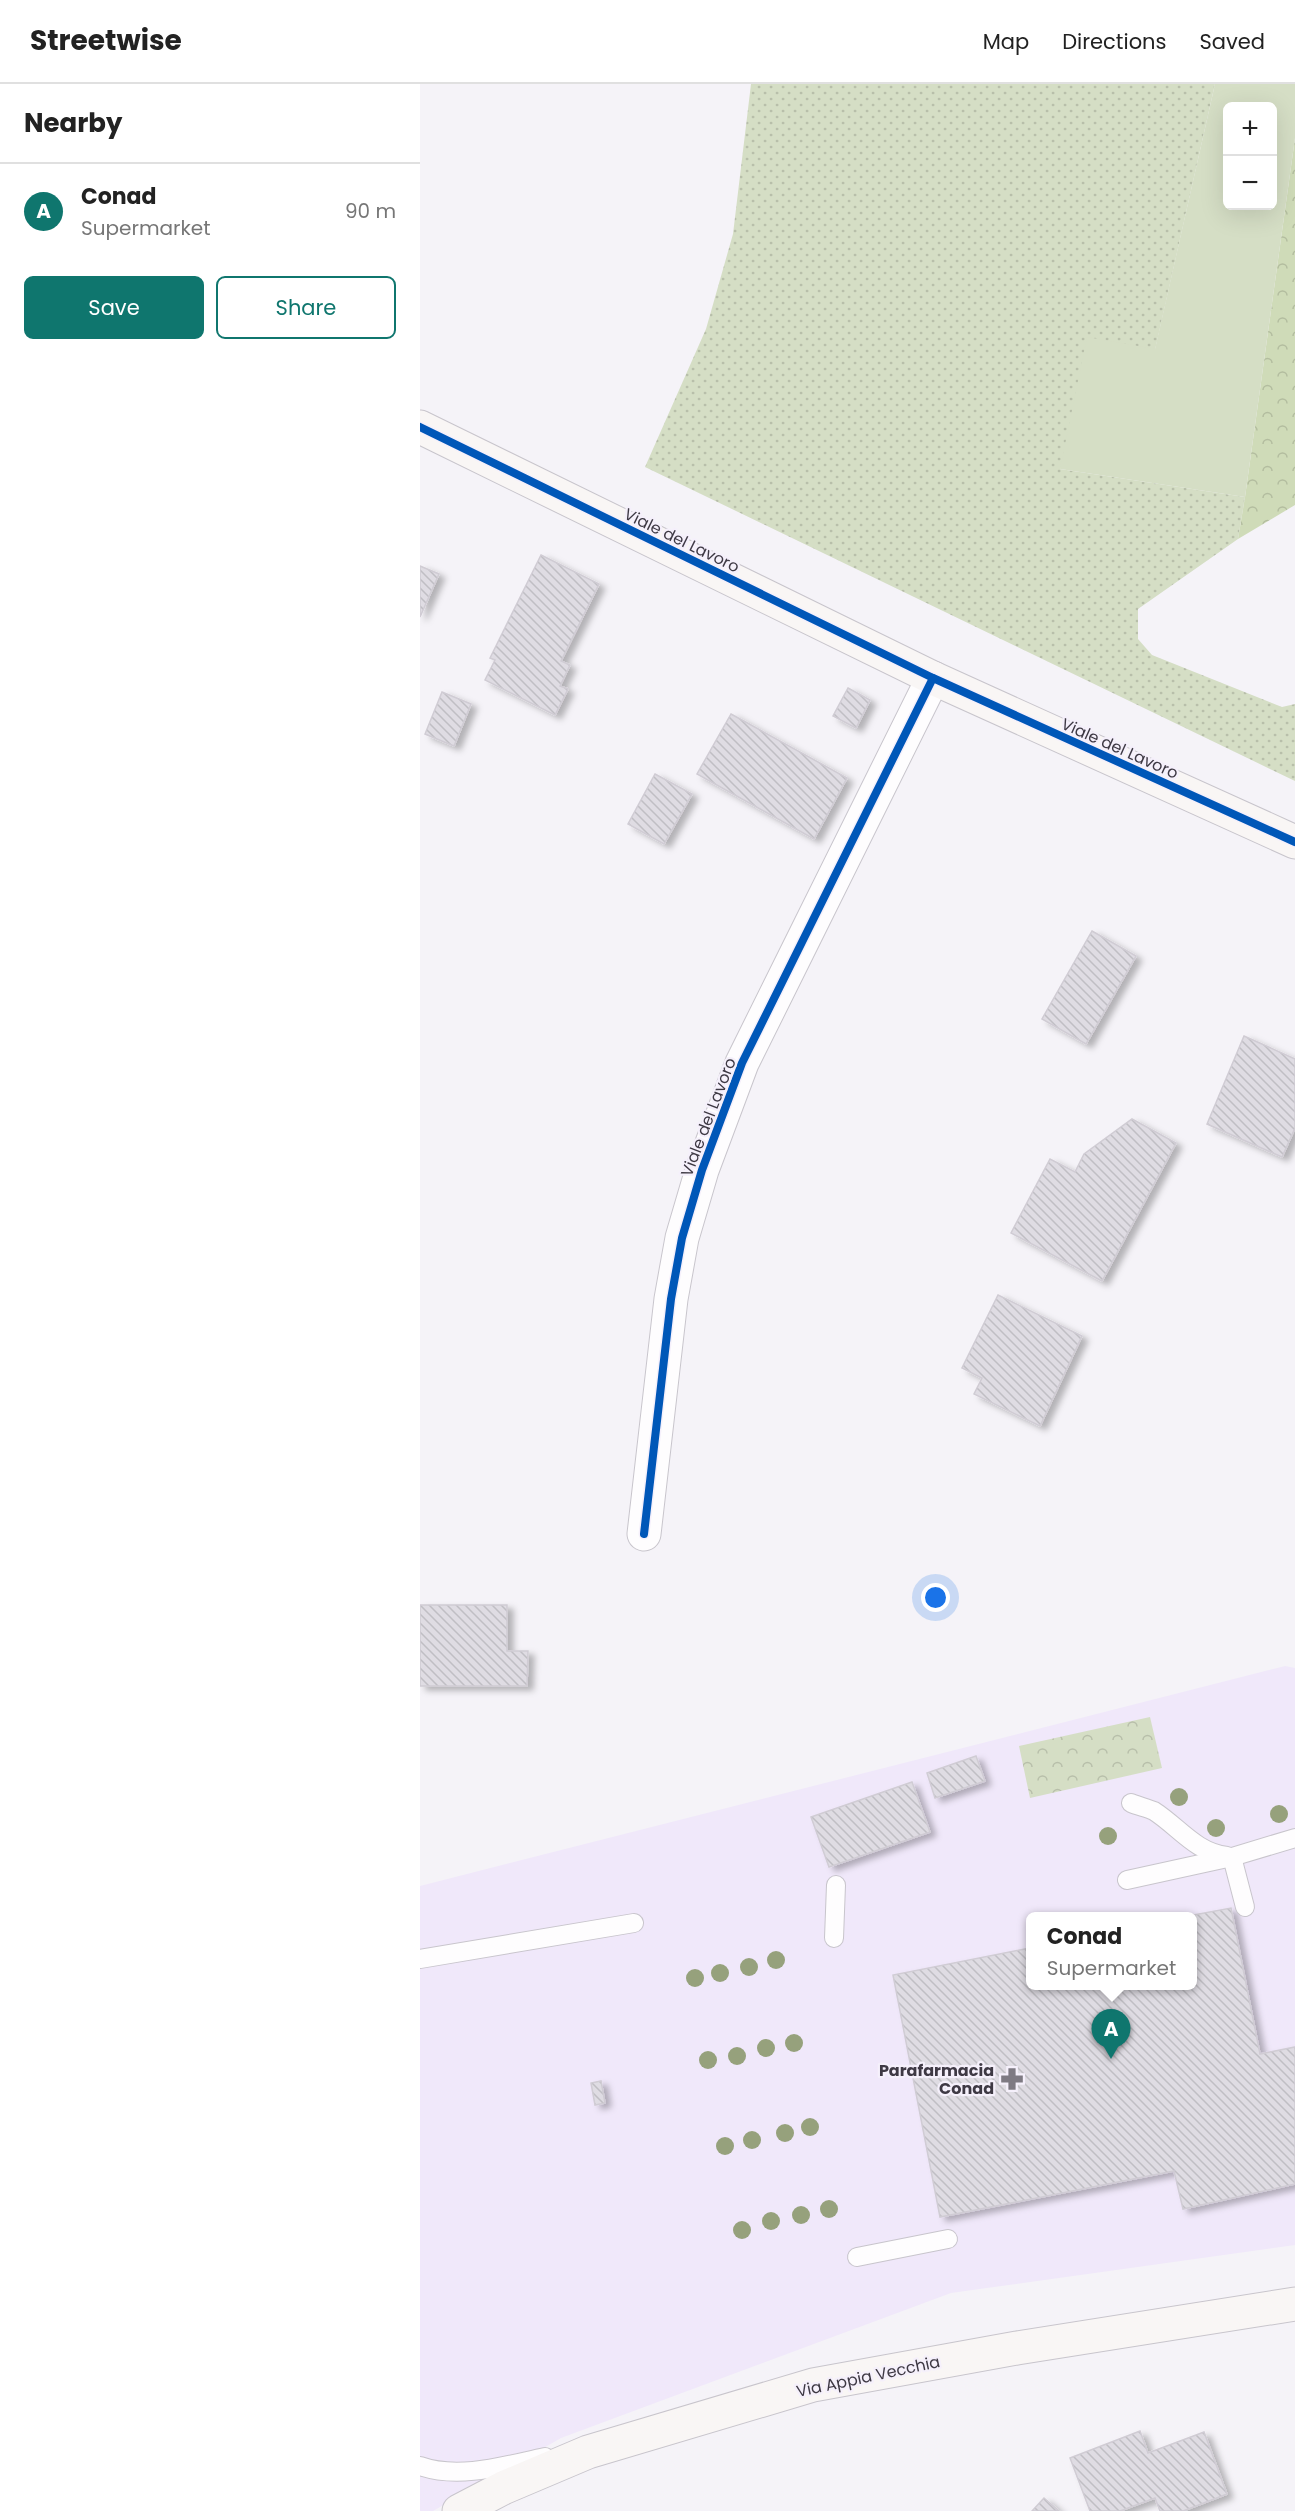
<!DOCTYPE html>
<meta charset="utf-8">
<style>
body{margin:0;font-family:Poppins,sans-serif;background:#f2f2f2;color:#222}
.controls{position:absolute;right:18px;top:18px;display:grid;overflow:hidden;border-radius:9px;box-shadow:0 6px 24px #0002}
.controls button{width:54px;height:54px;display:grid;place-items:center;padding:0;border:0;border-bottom:2px solid #e0e0e0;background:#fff;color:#222;font:30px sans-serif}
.you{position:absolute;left:516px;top:1514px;width:21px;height:21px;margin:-15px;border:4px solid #fff;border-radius:50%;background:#1a73e8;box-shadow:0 0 0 9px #1a73e833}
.badge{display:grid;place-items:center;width:39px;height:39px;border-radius:50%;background:#0f766e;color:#fff;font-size:20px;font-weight:700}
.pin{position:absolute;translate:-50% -50px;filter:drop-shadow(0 2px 3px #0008)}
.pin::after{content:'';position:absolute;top:32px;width:21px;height:18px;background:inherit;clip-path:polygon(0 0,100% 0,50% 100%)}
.popup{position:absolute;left:606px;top:1828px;width:171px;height:78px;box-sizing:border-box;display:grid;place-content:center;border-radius:9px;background:#fff;filter:drop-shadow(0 2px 4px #0005);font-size:20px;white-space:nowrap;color:#767676}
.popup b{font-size:22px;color:#222}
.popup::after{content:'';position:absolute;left:50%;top:100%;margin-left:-12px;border:12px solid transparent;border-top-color:#fff}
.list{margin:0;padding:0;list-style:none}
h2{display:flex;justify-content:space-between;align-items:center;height:78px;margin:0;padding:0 24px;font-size:26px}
h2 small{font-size:20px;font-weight:400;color:#767676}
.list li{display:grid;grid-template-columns:39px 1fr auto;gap:18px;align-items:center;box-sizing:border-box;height:96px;padding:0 24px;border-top:2px solid #e0e0e0}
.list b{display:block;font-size:22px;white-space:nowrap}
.list p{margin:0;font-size:20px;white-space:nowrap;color:#767676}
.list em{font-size:20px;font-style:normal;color:#767676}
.actions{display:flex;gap:12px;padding:18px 24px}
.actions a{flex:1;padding:14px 0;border:2px solid #0f766e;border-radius:9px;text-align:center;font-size:21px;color:#0f766e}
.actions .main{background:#0f766e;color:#fff}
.map{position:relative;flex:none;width:875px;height:2427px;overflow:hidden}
header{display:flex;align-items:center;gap:36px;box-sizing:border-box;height:84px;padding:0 30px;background:#fff;border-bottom:2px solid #e0e0e0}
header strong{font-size:28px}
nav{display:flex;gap:33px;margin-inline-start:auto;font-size:21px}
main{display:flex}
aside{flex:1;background:#fff}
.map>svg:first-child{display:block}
.built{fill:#f0e8fa;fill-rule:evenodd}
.grass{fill:url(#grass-dots)}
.forest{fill:url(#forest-crowns)}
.park{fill:url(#park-crowns)}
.pitch{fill:#d5dec5;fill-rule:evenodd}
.building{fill:url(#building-back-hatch);stroke:#d0ccd4;stroke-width:1.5;filter:url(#shadow)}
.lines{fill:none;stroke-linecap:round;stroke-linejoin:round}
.lane-casing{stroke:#c8c5cc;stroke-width:20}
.street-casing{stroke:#c8c5cc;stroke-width:35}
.secondary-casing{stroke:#c8c5cc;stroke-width:35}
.lane{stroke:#fefdfe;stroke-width:18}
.street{stroke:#fefdfe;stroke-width:33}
.secondary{stroke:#f9f6f5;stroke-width:33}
.cycleway-casing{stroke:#f5f0fb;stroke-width:11}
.cycleway{stroke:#0057b8;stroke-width:8}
.tree{fill:#96a17c}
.labels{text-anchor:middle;stroke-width:4.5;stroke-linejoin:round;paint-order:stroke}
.street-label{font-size:16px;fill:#3e3944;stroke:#f5f0fb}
.poi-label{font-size:16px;font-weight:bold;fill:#3e3944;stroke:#f5f0fb;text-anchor:end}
</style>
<header>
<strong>Streetwise</strong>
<nav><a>Map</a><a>Directions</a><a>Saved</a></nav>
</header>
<main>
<aside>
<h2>Nearby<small></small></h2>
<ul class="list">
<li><span class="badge">A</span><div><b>Conad</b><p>Supermarket</p></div><em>90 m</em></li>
</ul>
<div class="actions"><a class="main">Save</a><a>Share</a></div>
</aside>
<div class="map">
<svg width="875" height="2427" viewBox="0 0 875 2427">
<defs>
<pattern id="grass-dots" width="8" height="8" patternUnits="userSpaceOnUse" patternTransform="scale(1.5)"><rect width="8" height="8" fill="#d5dec5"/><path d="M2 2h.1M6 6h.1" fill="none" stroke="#b8bfaa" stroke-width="1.8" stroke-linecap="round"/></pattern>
<pattern id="forest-crowns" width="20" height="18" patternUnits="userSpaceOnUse" patternTransform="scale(1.5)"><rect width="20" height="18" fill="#cfdbb8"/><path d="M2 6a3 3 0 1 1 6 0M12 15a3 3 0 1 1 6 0" fill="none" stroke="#b3bd9f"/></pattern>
<pattern id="park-crowns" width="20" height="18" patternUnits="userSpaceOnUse" patternTransform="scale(1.5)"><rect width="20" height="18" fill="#d5dec5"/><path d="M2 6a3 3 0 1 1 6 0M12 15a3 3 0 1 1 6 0" fill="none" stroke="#b8bfaa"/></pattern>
<pattern id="building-back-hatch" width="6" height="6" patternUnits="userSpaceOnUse" patternTransform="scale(1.5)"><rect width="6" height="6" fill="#dfdce3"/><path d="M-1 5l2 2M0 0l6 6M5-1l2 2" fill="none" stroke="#c0bec4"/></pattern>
<filter id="shadow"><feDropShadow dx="6" dy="4" stdDeviation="3" flood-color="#0004"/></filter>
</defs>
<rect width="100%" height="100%" fill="#f5f3f8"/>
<path class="built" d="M865 1582 875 1584V2161L531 2209 141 2354 13 2427H0V1802ZM610 1832H772V1902H610Z"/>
<polygon class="grass" points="331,0 795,0 735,266 640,385 825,413 818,455 718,525 718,555 732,571 862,623 875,620 875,697 225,383 286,245 313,150"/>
<polygon class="forest" points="875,54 875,421 818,455 825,413"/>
<polygon class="park" points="730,1633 742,1684 610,1714 599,1662"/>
<path class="pitch" d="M795 0H875V54L825 413 640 385 667 253 735 265ZM808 22H852V122H808Z"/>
<g class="building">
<polygon points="121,471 179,500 141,577 150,581 140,602 148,605 135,631 65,596 75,576 70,574"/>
<polygon points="0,482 19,490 0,533"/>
<polygon points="428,604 450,616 436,644 413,632"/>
<polygon points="22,608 51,620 34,662 5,650"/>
<polygon points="311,630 427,694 394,755 277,690"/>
<polygon points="235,690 272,710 244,760 208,740"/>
<polygon points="672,847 716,872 666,960 622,935"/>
<polygon points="824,952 875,975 875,1044 862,1073 787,1040"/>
<polygon points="712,1035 756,1059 682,1197 591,1149 630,1075 655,1088 664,1070"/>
<polygon points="578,1211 662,1252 620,1342 554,1310 562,1294 542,1284"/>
<polygon points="0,1521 87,1521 87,1567 108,1567 107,1602 0,1602"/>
<polygon points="556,1672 565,1697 515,1714 507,1689"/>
<polygon points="492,1698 510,1748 409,1783 391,1733"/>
<polygon points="811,1824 840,1970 875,1963 875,2100 763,2125 754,2087 520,2133 473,1891 610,1864 610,1902 772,1902 772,1832 768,1832"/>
<polygon points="181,1997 185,2019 175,2021 171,1999"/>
<polygon points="720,2347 728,2369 784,2348 807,2410 763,2427 740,2427 735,2414 700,2427 670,2427 650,2374"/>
<polygon points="624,2414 639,2427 612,2427"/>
</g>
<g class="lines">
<g class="lane-casing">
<g id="lane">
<path d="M711 1719C718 1722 727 1724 734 1727 759 1743 775 1768 807 1772"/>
<polyline points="812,1773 825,1823"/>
<polyline points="707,1796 812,1773 875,1754"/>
<polyline points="414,1854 416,1801"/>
<polyline points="0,1875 214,1839"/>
<polyline points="437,2173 528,2155"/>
<path d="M0 2382C39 2396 87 2381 125 2373"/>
</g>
</g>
<g class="street-casing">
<polyline id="street" points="224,1450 251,1215 262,1154 282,1086 322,979 513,594"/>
</g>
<g class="secondary-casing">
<g id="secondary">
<polyline points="0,343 513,594 875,758"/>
<polyline points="39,2427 83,2404 168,2368 393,2301 597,2264 875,2220"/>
</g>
</g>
<use href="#lane" class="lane"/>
<use href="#street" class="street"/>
<use href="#secondary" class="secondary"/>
<g class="cycleway-casing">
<g id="cycleway">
<polyline points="0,343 513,594 875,758"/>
<polyline points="224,1450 251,1215 262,1154 282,1086 322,979 513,594"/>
</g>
</g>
<use href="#cycleway" class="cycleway"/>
</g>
<g class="tree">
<circle cx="759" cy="1713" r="9"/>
<circle cx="859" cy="1730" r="9"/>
<circle cx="796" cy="1744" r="9"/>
<circle cx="688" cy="1752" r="9"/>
<circle cx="356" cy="1876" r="9"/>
<circle cx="329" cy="1883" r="9"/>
<circle cx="300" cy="1889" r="9"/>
<circle cx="275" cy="1894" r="9"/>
<circle cx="374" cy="1959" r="9"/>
<circle cx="346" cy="1964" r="9"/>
<circle cx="317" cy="1972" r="9"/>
<circle cx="288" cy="1976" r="9"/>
<circle cx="390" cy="2043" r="9"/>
<circle cx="365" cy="2049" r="9"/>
<circle cx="332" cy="2056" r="9"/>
<circle cx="305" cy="2062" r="9"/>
<circle cx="409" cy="2125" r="9"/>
<circle cx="381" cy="2131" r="9"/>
<circle cx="351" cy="2137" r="9"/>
<circle cx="322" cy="2146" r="9"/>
</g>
<defs>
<g id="pharmacy-bare" transform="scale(1.8)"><path d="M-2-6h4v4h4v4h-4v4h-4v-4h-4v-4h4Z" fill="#7e7a83" stroke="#f5f0fb" stroke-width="2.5" paint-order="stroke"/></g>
</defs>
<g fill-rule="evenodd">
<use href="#pharmacy-bare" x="592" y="1995"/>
</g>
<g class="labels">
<g class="street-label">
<text transform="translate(262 456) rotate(26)" y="6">Viale del Lavoro</text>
<text transform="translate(700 664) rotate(24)" y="6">Viale del Lavoro</text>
<text transform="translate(288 1033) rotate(-69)" y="6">Viale del Lavoro</text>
<text transform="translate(448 2292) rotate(-12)" y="6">Via Appia Vecchia</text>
</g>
<g class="poi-label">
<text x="574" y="1992">Parafarmacia<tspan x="574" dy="18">Conad</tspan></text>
</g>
</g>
</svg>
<div class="controls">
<button>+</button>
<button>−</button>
</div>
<div class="you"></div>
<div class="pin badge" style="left:691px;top:1975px">A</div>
<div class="popup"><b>Conad</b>Supermarket</div>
</div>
</main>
